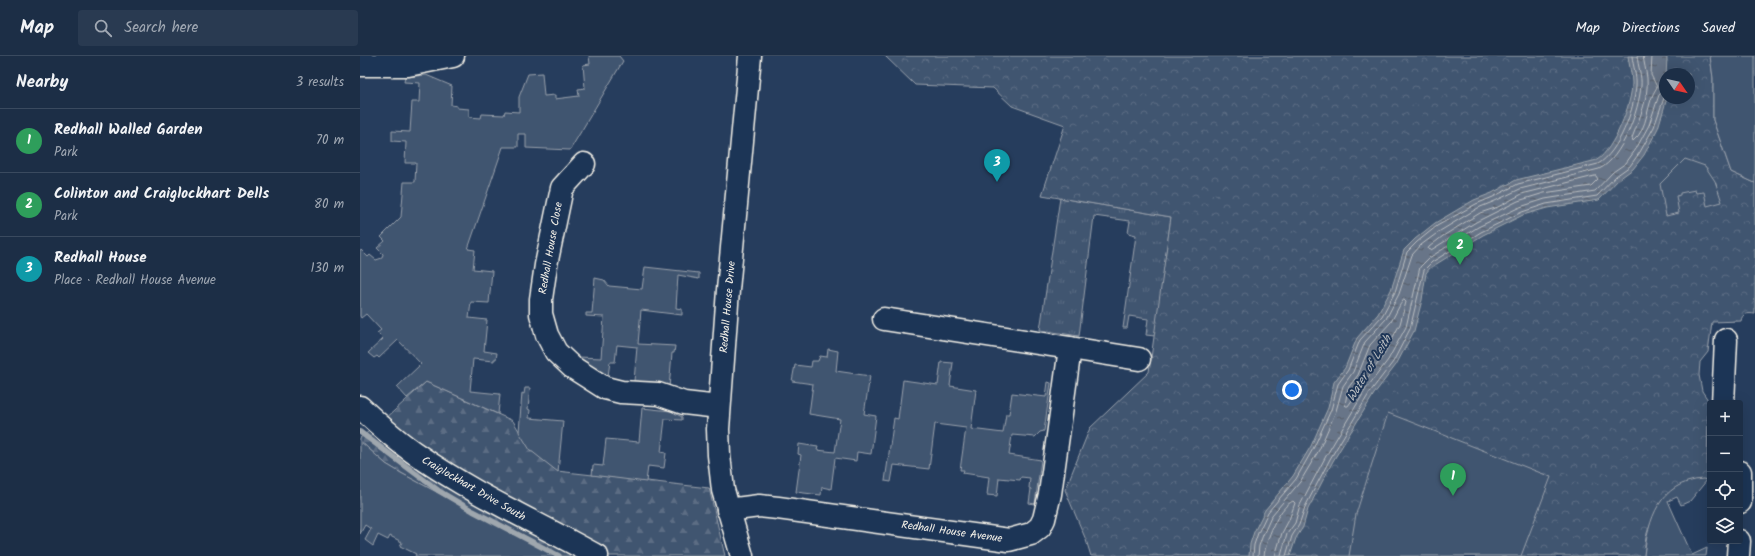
<!DOCTYPE html>
<meta charset="utf-8">
<style>
body{margin:0;font-family:Kalam,sans-serif;background:#293a51;color:#f1f3f6}
.controls{position:absolute;right:12px;bottom:12px;display:grid;overflow:hidden;border-radius:4px;box-shadow:0 4px 16px #0002}
.controls button{width:36px;height:36px;display:grid;place-items:center;padding:0;border:0;border-bottom:1px solid #3a4a5f;background:#1c2e46;color:#f1f3f6;font:20px sans-serif}
.compass{position:absolute;left:1299px;top:12px;width:36px;height:36px;border-radius:50%;background:#1c2e46;box-shadow:0 4px 16px #0002;rotate:124deg}
.you{position:absolute;left:932px;top:334px;width:14px;height:14px;margin:-10px;border:3px solid #fff;border-radius:50%;background:#1a73e8;box-shadow:0 0 0 6px #1a73e833}
.badge{display:grid;place-items:center;width:26px;height:26px;border-radius:50%;background:#d6ab8b;color:#fff;font-size:13px;font-weight:700}
.pin{position:absolute;translate:-50% -33px;filter:drop-shadow(0 1px 2px #0008)}
.pin::after{content:'';position:absolute;top:21px;width:14px;height:12px;background:inherit;clip-path:polygon(0 0,100% 0,50% 100%)}
.list{margin:0;padding:0;list-style:none}
h2{display:flex;justify-content:space-between;align-items:center;height:52px;margin:0;padding:0 16px;font-size:17px}
h2 small{font-size:13px;font-weight:400;color:#a0a8b3}
.list li{display:grid;grid-template-columns:26px 1fr auto;gap:12px;align-items:center;box-sizing:border-box;height:64px;padding:0 16px;border-top:1px solid #3a4a5f}
.list b{display:block;font-size:15px;white-space:nowrap}
.list p{margin:0;font-size:13px;white-space:nowrap;color:#a0a8b3}
.list em{font-size:13px;font-style:normal;color:#a0a8b3}
.icon{flex:none;width:22px;height:22px;fill:none;stroke:currentColor;stroke-width:2;stroke-linecap:round;stroke-linejoin:round}
.map{position:relative;flex:none;width:1395px;height:500px;overflow:hidden}
header{display:flex;align-items:center;gap:24px;box-sizing:border-box;height:56px;padding:0 20px;background:#1c2e46;border-bottom:1px solid #3a4a5f}
header strong{font-size:19px}
nav{display:flex;gap:22px;margin-inline-start:auto;font-size:14px}
.search{width:280px;height:36px;background:#293a51;display:flex;align-items:center;gap:10px;box-sizing:border-box;padding:0 14px;border-radius:4px;color:#a0a8b3;font-size:15px}
main{display:flex}
aside{flex:1;background:#1c2e46}
.map>svg:first-child{display:block}
.grass{fill:url(#grass-tufts);stroke:#9aa2ac}
.forest{fill:url(#forest-firs);stroke:#9aa2ac}
.park{fill:url(#park-crowns);stroke:#9aa2ac;fill-rule:evenodd}
.garden{fill:#40546f;stroke:#9aa2ac}
.water{fill:url(#water-ripples);stroke:#9fa7ae}
.lines{fill:none;stroke-linecap:round;stroke-linejoin:round}
.shore{stroke:#bcbfc2;stroke-width:1}
.stream{stroke:#9fa7ae;stroke-width:5.5}
.minor-casing{stroke:#f4f1e8;stroke-width:25}
.minor{stroke:#1d3557;stroke-width:22}
.labels{text-anchor:middle;stroke-width:4;stroke-linejoin:round;paint-order:stroke}
.street-label{font-size:11px;fill:#f4f1e8;stroke:#1d3557}
.water-label{font-size:12px;font-style:italic;fill:#bcbfc2;stroke:#1d3557}
</style>
<header>
<strong>Map</strong>
<div class="search"><svg class="icon" aria-label="search" viewBox="0 0 24 24"><circle cx="10" cy="10" r="6"/><path d="M15 15l6 6"/></svg>Search here</div>
<nav><a>Map</a><a>Directions</a><a>Saved</a></nav>
</header>
<main>
<aside>
<h2>Nearby<small>3 results</small></h2>
<ul class="list">
<li><span class="badge" style="background:#2e9e5b">1</span><div><b>Redhall Walled Garden</b><p>Park</p></div><em>70 m</em></li>
<li><span class="badge" style="background:#2e9e5b">2</span><div><b>Colinton and Craiglockhart Dells</b><p>Park</p></div><em>80 m</em></li>
<li><span class="badge" style="background:#0f9aa8">3</span><div><b>Redhall House</b><p>Place · Redhall House Avenue</p></div><em>130 m</em></li>
</ul>
</aside>
<div class="map">
<svg width="1395" height="500" viewBox="0 0 1395 500">
<defs>
<pattern id="grass-tufts" width="24" height="20" patternUnits="userSpaceOnUse"><rect width="24" height="20" fill="#40546f"/><path d="M3 7l-1-3M5 7V3M7 7l1-3M15 17l-1-3M17 17v-4M19 17l1-3" fill="none" stroke="#5c6d84"/></pattern>
<pattern id="forest-firs" width="22" height="20" patternUnits="userSpaceOnUse"><rect width="22" height="20" fill="#40546f"/><path d="M5 1l3.5 6h-7zM16 11l3.5 6h-7z" fill="#5c6d84"/></pattern>
<pattern id="park-crowns" width="20" height="18" patternUnits="userSpaceOnUse"><rect width="20" height="18" fill="#40546f"/><path d="M2 6a3 3 0 1 1 6 0M12 15a3 3 0 1 1 6 0" fill="none" stroke="#5c6d84"/></pattern>
<pattern id="water-ripples" width="26" height="14" patternUnits="userSpaceOnUse"><rect width="26" height="14" fill="#677588"/><path d="M2 4q2-2 4 0t4 0M15 11q2-2 4 0t4 0" fill="none" stroke="#585e67"/></pattern>
</defs>
<rect width="100%" height="100%" fill="#263d5d"/>
<filter id="ink" filterUnits="userSpaceOnUse"><feTurbulence type="fractalNoise" baseFrequency=".025" numOctaves="2"/><feDisplacementMap in="SourceGraphic" scale="8" xChannelSelector="R" yChannelSelector="G"/><feConvolveMatrix kernelMatrix="1 2 1 2 8 2 1 2 1" color-interpolation-filters="sRGB"/></filter>
<g filter="url(#ink)">
<polygon class="grass" points="700,142 811,161 795,280 786,279 788,263 769,260 767,272 763,272 776,179 768,177 770,165 734,160 719,280 680,274"/>
<polygon class="forest" points="66,326 153,365 170,393 197,415 349,432 365,500 196,500 41,417 26,408 0,385 0,382 24,364"/>
<path class="park" d="M525 0H1350L1353 22V64L1371 116 1395 127V258C1388 257 1382 257 1381 265L1352 266 1348 296 1340 306 1339 319 1342 335 1348 344 1347 424C1335 422 1317 429 1309 437 1305 441 1291 466 1289 472 1285 480 1285 491 1284 500H731L726 484 705 434 730 372 789 316 811 161 682 139 705 69 652 50 633 32 555 29ZM1305 18H1329V42H1305Z"/>
<g class="garden">
<polygon points="229,0 259,0 263,5 210,94 166,92 166,78 158,78 158,91 143,91 108,193 115,194 113,213 132,215 129,247 111,246 109,262 127,264 124,295 137,297 136,303 134,303 134,305 113,303 110,335 140,338 138,358 66,326 47,342 37,331 61,308 38,284 19,302 17,300 14,302 8,297 23,283 17,277 21,274 6,258 1,262 0,260 0,196 1,194 8,201 10,199 16,204 22,202 23,198 17,192 25,185 21,181 41,161 44,126 55,126 56,107 45,107 46,86 32,85 32,75 50,76 52,46 59,46 60,27 44,26 45,21 66,19 92,30 91,49 97,50 97,52 109,53 109,61 121,62 122,58 144,59 145,55 159,56 159,41 168,18 182,17 184,40 195,39 195,43 219,40 218,33 225,32 223,9 230,8"/>
<polygon points="1350,0 1395,0 1395,127 1371,116 1353,64 1353,22"/>
<polygon points="1325,103 1345,110 1355,125 1362,146 1347,150 1344,136 1336,137 1335,134 1320,137 1320,139 1316,140 1319,157 1306,160 1300,128"/>
<polygon points="285,211 339,217 339,223 318,219 316,252 322,253 322,259 281,254 278,288 315,290 314,297 312,297 309,332 301,327 274,325 277,291 257,289 255,306 250,306 248,320 219,303 219,301 241,302 244,261 226,260 226,257 232,257 235,222 244,224 249,230 282,233"/>
<polygon points="468,293 478,295 476,315 510,320 504,358 516,360 511,398 497,396 496,405 475,402 471,433 462,431 461,439 436,436 441,399 438,398 439,388 458,391 457,394 475,396 480,363 449,358 453,328 432,325 435,309 451,311 452,305 458,305 460,300 467,301"/>
<polygon points="581,306 593,307 590,330 616,334 611,373 643,377 646,358 649,358 652,337 686,341 688,326 691,327 684,375 680,376 675,381 652,379 649,399 681,404 675,448 669,447 671,433 669,432 670,422 661,421 660,424 639,422 637,440 627,439 629,421 603,417 604,414 600,414 606,372 575,368 569,413 534,409 531,426 525,425 534,362 538,363 543,324 578,329"/>
<polygon points="165,332 170,332 168,353 170,354 169,362 203,365 198,416 170,394 159,376 162,337 164,338"/>
<polygon points="282,352 311,355 322,361 322,364 305,363 301,396 306,397 304,412 288,410 286,426 232,419 233,409 243,410 246,383 279,386"/>
<polygon points="1028,357 1191,421 1161,500 989,500 996,458"/>
<polygon points="0,385 26,408 41,417 196,500 55,500 56,498 40,490 42,486 30,480 28,484 18,479 13,490 5,484 11,473 5,469 0,478"/>
<path d="M1343 423 1347 424 1330 445 1321 449 1317 441 1308 445 1332 499 1347 492 1346 500H1284C1288 464 1299 426 1343 423Z"/>
</g>
<path class="water" d="M1268 0 1307 1 1305 42H1307L1298 72 1284 99 1273 113 1259 123 1239 144 1187 152 1163 159 1123 179 1070 212 1066 217 1062 244 1054 275 1036 309 1014 338 973 405 948 453 943 471 936 482 930 500H889L890 488 894 476 905 454 933 420 951 390 968 352 974 326 985 312 997 282 1018 258 1031 234 1044 194 1055 183 1075 167 1114 144 1132 137 1156 124 1237 104C1254 93 1272 48 1272 27 1272 18 1269 9 1268 0Z"/>
<g class="lines">
<g class="shore">
<path d="M1283 0C1284 7 1286 14 1287 22 1289 42 1279 63 1272 82L1273 85C1289 73 1286 46 1297 31L1291 19 1292 0"/>
<polygon points="1236,120 1238,123 1231,130 1184,137 1158,145 1116,166 1071,194 1068,193 1069,191 1083,180 1120,157 1138,151 1162,138"/>
<polygon points="1044,244 1046,246 1040,268 1023,300 988,350 986,350 985,349 988,332 998,319 1010,289 1031,266 1040,249"/>
<path d="M893 500 894 489 898 477 908 456 936 423 954 391 971 354 978 328 988 314 1000 284 1022 260 1035 236 1047 196 1057 186 1077 170 1116 148 1133 141 1158 128 1238 108C1259 96 1274 54 1276 30 1277 20 1273 10 1272 0"/>
<path d="M898 500 899 490 903 479 912 459 940 426 959 394 976 355 983 330 993 316 1005 286 1026 263 1039 238 1052 199 1061 189 1080 175 1118 152 1135 145 1160 133 1239 113C1262 103 1279 54 1281 30 1282 20 1278 10 1277 0"/>
<path d="M904 500C906 484 918 452 933 445L935 447 929 464 922 477 915 500"/>
<polyline points="921,500 927,478 935,467 940,449 966,400 1006,333 1028,304 1046,271 1060,211 1069,202 1118,171 1160,151 1185,143 1235,135 1253,116 1266,107 1276,93 1289,69 1299,39 1305,33"/>
<polyline points="926,500 932,480 939,469 945,451 970,403 1010,336 1033,306 1050,273 1064,214 1072,206 1121,176 1162,156 1186,148 1237,140 1256,120 1270,110 1280,96 1294,71 1305,39"/>
</g>
<polyline class="stream" points="0,376 79,435 113,455 199,500"/>
<g class="minor-casing">
<g id="minor">
<polyline points="0,9 48,9 93,0"/>
<polyline points="224,108 202,132 186,209 181,243 181,258 187,279 196,296 212,311 245,332 261,336 298,338 324,347 359,351"/>
<polyline points="710,292 779,303"/>
<polyline points="1363,347 1366,284"/>
<path d="M0 351C19 369 38 386 59 400 115 439 178 467 237 500"/>
<polyline points="1380,416 1380,446"/>
<polyline points="368,454 399,450 418,452 649,484 671,478 680,471 684,463 690,438 710,292 524,263"/>
<polyline points="382,500 363,434 359,399 358,373 368,234 390,0"/>
<polyline points="1378,500 1379,485"/>
</g>
</g>
<use href="#minor" class="minor"/>
</g>
</g>
<g class="labels">
<g class="street-label">
<text transform="translate(190 192) rotate(-80)" y="4">Redhall House Close</text>
<text transform="translate(367 251) rotate(-85)" y="4">Redhall House Drive</text>
<text transform="translate(114 432) rotate(30)" y="4">Craiglockhart Drive South</text>
<text transform="translate(592 475) rotate(8)" y="4">Redhall House Avenue</text>
</g>
<g class="water-label">
<text transform="translate(1009 312) rotate(-59)" y="4">Water of Leith</text>
</g>
</g>
</svg>
<div class="controls">
<button>+</button>
<button>−</button>
<button><svg class="icon" aria-label="locate" viewBox="0 0 24 24"><circle cx="12" cy="12" r="6"/><path d="M12 2v4M12 18v4M2 12h4M18 12h4"/></svg></button>
<button><svg class="icon" aria-label="layers" viewBox="0 0 24 24"><path d="M12 4l9 5-9 5-9-5zM3 14l9 5 9-5"/></svg></button>
</div>
<svg class="compass" viewBox="-18 -18 36 36"><path d="M0-13l5 13h-10z" fill="#e53935"/><path d="M0 13l5-13h-10z" fill="#a0a8b3"/></svg>
<div class="you"></div>
<div class="pin badge" style="left:1093px;top:440px;background:#2e9e5b">1</div>
<div class="pin badge" style="left:1100px;top:209px;background:#2e9e5b">2</div>
<div class="pin badge" style="left:637px;top:126px;background:#0f9aa8">3</div>
</div>
</main>
